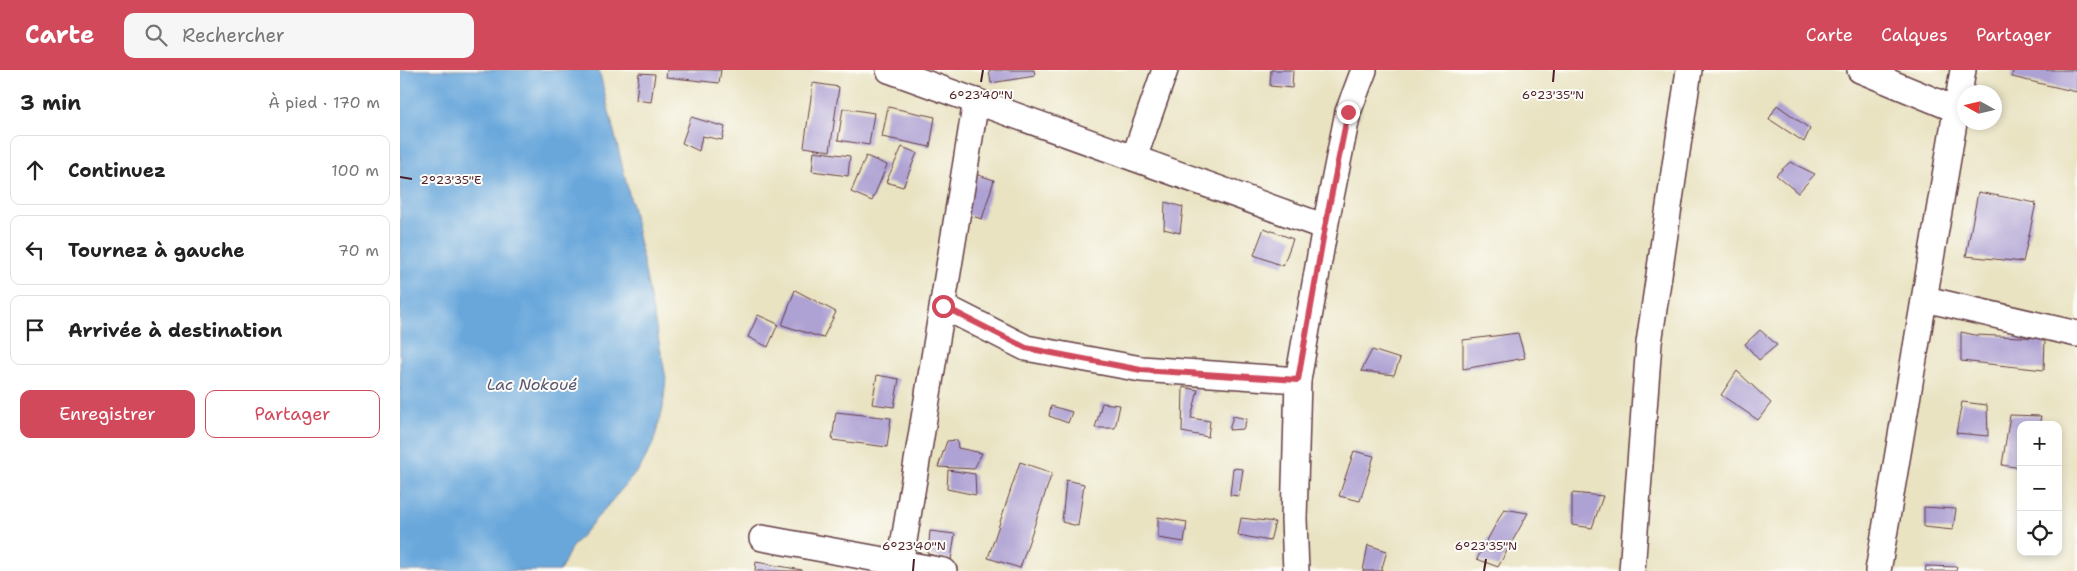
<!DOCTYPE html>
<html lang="fr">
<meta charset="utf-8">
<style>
body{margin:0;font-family:"Shantell Sans",sans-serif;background:#f6f6f6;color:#222}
.controls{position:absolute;right:15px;bottom:15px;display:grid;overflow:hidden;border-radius:10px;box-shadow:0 2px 8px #0003}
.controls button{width:45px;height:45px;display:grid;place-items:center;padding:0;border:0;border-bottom:1px solid #e0e0e0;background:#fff;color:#222;font:25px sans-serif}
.compass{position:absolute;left:1557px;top:15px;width:45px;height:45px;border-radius:50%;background:#fff;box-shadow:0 2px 8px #0003;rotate:278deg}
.stop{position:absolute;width:15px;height:15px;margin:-11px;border:4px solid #d1495b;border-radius:50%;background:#fff}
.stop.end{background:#d1495b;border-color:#fff;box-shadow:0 1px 5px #0008}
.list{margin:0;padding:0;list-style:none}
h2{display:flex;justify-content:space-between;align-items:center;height:65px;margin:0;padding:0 20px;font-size:21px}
h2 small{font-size:16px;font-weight:400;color:#767676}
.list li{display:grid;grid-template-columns:32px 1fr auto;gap:15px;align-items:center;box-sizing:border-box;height:70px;margin:0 10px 10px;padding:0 10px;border:1px solid #e0e0e0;border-radius:10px}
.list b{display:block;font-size:19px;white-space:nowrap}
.list em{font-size:16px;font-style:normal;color:#767676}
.actions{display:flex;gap:10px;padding:15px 20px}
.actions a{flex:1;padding:11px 0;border:1px solid #d1495b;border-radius:10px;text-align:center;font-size:18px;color:#d1495b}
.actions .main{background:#d1495b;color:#fff}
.icon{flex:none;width:28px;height:28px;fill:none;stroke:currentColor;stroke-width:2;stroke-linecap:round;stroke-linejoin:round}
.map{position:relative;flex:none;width:1677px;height:501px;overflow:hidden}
header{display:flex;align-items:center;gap:30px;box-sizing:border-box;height:70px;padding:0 25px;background:#d1495b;color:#fff}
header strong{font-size:24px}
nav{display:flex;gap:28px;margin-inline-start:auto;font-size:18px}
.search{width:350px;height:45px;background:#f6f6f6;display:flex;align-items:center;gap:12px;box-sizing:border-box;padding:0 18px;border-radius:10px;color:#767676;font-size:19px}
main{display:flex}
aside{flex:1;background:#fff}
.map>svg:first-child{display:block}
.water{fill:#69a7db;stroke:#5a6383}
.building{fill:#aea1d3}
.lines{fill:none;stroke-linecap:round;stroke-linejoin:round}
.street-casing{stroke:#623c42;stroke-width:28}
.street{stroke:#fff;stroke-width:25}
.route{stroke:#d1495b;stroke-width:6}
.ticks{fill:none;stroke:#4a1f2b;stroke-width:2}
.labels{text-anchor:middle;stroke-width:4;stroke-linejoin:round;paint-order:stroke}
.water-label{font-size:16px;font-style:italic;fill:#565571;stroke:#fdfcf7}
.ticks-label{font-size:12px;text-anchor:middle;fill:#4a1f2b;stroke:#fdfcf7;stroke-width:4;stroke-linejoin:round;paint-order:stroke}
</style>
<header>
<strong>Carte</strong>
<div class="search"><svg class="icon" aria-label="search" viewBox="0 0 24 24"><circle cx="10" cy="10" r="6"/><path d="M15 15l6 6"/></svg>Rechercher</div>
<nav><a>Carte</a><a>Calques</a><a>Partager</a></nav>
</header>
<main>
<aside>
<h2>3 min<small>À pied · 170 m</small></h2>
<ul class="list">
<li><svg class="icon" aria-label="ahead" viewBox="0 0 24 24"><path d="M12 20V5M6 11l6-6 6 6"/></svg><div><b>Continuez</b></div><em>100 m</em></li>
<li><svg class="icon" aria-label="left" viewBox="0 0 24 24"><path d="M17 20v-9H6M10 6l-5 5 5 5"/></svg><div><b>Tournez à gauche</b></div><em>70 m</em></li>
<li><svg class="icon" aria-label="arrive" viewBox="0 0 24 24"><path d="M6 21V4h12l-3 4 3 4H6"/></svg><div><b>Arrivée à destination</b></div></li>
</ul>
<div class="actions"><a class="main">Enregistrer</a><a>Partager</a></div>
</aside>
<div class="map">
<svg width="1677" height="501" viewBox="0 0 1677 501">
<rect width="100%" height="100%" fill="#fdfcf7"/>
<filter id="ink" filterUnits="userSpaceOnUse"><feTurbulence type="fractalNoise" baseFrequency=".02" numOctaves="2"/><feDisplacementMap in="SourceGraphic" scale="10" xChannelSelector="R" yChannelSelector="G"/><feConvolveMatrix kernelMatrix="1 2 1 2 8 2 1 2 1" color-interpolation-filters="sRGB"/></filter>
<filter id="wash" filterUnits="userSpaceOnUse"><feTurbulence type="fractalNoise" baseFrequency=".0096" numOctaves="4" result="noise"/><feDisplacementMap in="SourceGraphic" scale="20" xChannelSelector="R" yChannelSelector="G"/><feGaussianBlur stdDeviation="1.12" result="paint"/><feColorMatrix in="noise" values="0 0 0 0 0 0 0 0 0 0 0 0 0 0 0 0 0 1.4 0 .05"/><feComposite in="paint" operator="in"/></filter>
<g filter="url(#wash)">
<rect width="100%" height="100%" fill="#e9e3c2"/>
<polygon class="water" points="0,0 199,0 233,140 266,308 263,338 253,374 240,398 171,478 160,501 0,501"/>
<g id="blocks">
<g class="building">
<polygon points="267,0 321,0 319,13 266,7"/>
<polygon points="589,0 634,0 635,6 591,13"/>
<polygon points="871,0 893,0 892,18 870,16"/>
<polygon points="1613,0 1677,0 1677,22 1612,7"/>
<polygon points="239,3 255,4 251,32 236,30"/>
<polygon points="413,13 439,17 430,81 404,77"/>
<polygon points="1377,35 1410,59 1404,72 1369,49"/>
<polygon points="488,37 535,47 530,77 482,67"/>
<polygon points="443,38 474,43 469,75 438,70"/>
<polygon points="291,47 325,57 322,70 302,66 299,81 282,73"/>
<polygon points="502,77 517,83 503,117 486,112"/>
<polygon points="414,81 450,86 448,106 412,101"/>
<polygon points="466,86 487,95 472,131 451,122"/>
<polygon points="1390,92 1415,104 1398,123 1376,105"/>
<polygon points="569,102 594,110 582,149 558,142"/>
<polygon points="1578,122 1636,133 1623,192 1566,186"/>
<polygon points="765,132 783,137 780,163 764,159"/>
<polygon points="864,158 893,169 883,196 854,185"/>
<polygon points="395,220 436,242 423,268 382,255"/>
<polygon points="358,245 378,254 368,277 348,267"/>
<polygon points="1360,260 1377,275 1359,290 1345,274"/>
<polygon points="1561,262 1575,265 1645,268 1644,300 1561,291"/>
<polygon points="1118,263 1125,288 1063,299 1063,270"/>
<polygon points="972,280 1000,289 994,305 961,301"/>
<polygon points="1337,301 1371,333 1358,350 1321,325"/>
<polygon points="477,305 499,309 494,337 472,334"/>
<polygon points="783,317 798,320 791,348 810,351 808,367 782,362"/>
<polygon points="1562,332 1587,335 1588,366 1556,363"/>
<polygon points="702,333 720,335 715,358 695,358"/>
<polygon points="651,336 672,342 668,353 649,346"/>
<polygon points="436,342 491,348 487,377 432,370"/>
<polygon points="1610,345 1641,346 1639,355 1621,355 1621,398 1602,395"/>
<polygon points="833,346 847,349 843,359 829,360"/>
<polygon points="557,370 558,378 582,383 574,399 538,397 547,371"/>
<polygon points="954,381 974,386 960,431 939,426"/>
<polygon points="620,392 652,403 620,498 588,488"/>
<polygon points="833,398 843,399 839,426 830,425"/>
<polygon points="548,400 575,404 576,425 547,419"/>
<polygon points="666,410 684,414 678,456 662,452"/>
<polygon points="1172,423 1203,426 1192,458 1172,455"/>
<polygon points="1524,437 1556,439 1553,460 1524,457"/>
<polygon points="1104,439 1128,443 1098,497 1077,489"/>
<polygon points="758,447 787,452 784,472 758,468"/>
<polygon points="841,448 875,452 870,471 838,465"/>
<polygon points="530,461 555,464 551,490 528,484"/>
<polygon points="968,475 987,481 981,501 963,501"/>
<polygon points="356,492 402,500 402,501 355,501"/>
<polygon points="1526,496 1557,497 1556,501 1525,501"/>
</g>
</g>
</g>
<g filter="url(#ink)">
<use href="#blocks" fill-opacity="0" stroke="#623c42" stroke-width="1"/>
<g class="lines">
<g class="street-casing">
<g id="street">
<polyline points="489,0 925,157"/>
<polyline points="1460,0 1557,40"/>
<polyline points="734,88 765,0"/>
<polyline points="1525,229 1677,264"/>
<polyline points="543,236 626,278 741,299 898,310"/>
<polyline points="362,468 544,501"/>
<polyline points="499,501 576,31"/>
<polyline points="896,501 894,449 898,310 925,157 948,42 964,0"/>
<polyline points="1232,501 1249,273 1289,0"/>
<polyline points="1478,501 1563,0"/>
</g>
</g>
<use href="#street" class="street"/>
</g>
</g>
<g class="lines" filter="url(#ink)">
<polyline class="route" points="543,236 626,278 741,300 898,310 925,157 948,42"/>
</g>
<path class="ticks" d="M581 12 583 0M1153 12 1154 0M0 107 12 109M513 501 514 489M1084 501 1086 489"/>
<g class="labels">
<g class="water-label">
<text x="132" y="320">Lac Nokoué</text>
</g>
</g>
<g class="ticks-label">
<text x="581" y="29">6°23'40"N</text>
<text x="1153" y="29">6°23'35"N</text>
<text x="51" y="114">2°23'35"E</text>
<text x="514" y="480">6°23'40"N</text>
<text x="1086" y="480">6°23'35"N</text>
</g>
</svg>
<div class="controls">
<button>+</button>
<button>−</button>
<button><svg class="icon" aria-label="locate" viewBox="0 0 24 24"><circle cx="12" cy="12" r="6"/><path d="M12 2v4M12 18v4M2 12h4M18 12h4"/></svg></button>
</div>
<svg class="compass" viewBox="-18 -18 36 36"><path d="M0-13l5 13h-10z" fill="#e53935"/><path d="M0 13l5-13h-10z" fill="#767676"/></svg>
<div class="stop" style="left:543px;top:236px"></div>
<div class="stop end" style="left:948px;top:42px"></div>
</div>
</main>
